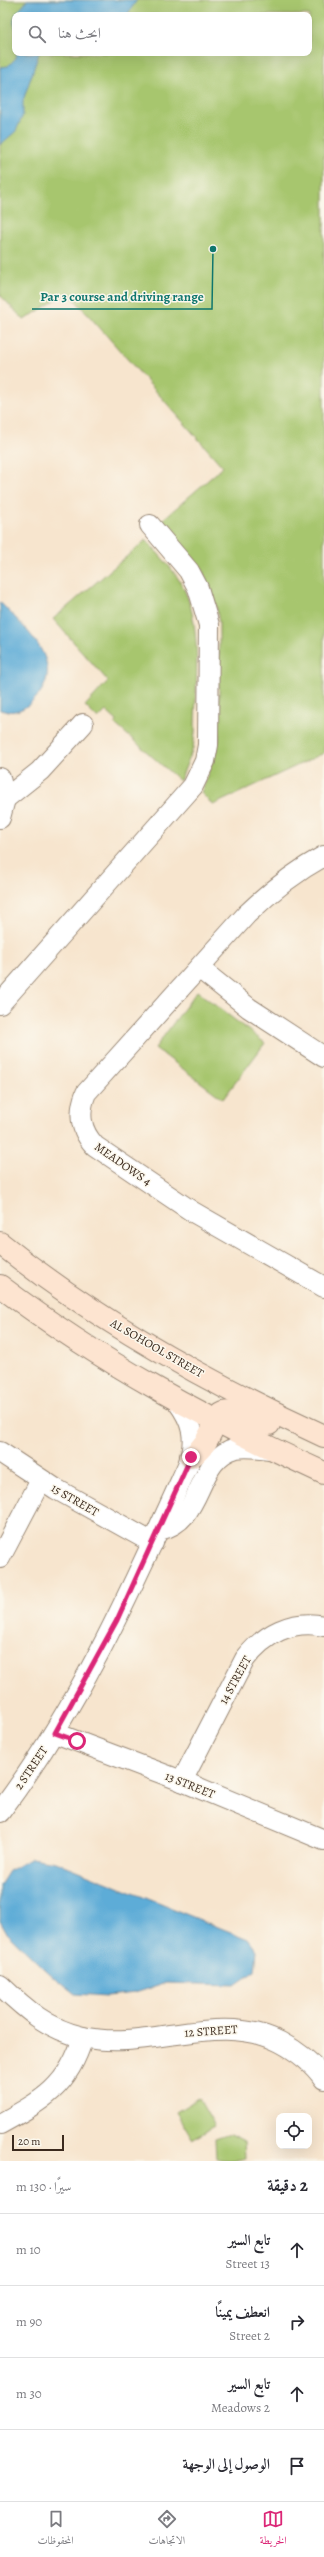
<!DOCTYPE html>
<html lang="ar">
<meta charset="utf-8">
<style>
body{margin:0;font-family:Alegreya,Amiri,serif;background:#f7f7f7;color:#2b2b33;direction:rtl}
.controls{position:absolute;right:12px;bottom:12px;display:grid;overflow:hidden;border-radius:8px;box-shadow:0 4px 16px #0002}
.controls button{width:36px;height:36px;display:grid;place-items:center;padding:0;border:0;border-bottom:1px solid #e1e1e2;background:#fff;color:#2b2b33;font:20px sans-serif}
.scale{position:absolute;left:12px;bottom:10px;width:52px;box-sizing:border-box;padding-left:4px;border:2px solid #3b2a1e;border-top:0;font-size:11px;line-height:14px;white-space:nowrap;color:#3b2a1e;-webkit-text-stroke:3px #fbf7ec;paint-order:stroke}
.stop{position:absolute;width:12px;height:12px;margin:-9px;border:3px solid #db2777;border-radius:50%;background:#fff}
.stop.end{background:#db2777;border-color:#fff;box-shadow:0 1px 4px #0008}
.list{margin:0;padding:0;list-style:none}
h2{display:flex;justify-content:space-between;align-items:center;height:52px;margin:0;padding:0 16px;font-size:17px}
h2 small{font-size:13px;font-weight:400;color:#7c7c81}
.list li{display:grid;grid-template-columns:26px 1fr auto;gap:12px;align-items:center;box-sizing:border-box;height:72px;padding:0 16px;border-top:1px solid #e1e1e2}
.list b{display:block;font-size:15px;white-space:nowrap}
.list p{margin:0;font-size:13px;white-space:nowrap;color:#7c7c81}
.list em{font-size:13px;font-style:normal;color:#7c7c81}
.icon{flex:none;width:22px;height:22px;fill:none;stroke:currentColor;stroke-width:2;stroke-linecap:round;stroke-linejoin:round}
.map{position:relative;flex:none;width:324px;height:2161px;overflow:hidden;direction:ltr}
.search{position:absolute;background:#fff;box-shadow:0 4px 16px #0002;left:12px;right:12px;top:12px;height:44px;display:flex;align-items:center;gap:10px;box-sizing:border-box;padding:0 14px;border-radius:8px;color:#7c7c81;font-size:15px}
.sheet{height:340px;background:#fff}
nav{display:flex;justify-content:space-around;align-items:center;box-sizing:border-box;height:56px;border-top:1px solid #e1e1e2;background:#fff;font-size:11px;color:#7c7c81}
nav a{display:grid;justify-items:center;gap:2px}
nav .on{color:#db2777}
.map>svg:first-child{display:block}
.green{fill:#a7c66e;stroke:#717846;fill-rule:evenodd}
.water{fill:#5dacd7;stroke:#4c6b7a}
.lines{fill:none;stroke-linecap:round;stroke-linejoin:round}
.street-casing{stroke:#998876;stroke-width:22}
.secondary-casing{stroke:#998876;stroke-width:24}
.street{stroke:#fff;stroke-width:20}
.secondary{stroke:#fde4d0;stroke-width:22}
.route{stroke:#db2777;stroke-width:5}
.labels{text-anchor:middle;stroke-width:3;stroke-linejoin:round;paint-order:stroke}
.street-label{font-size:12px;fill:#3b2a1e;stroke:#fbf7ec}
.leader{fill:none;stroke:#0f766e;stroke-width:1.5}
.callout-dot{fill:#0f766e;stroke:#fbf7ec;stroke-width:1.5}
.callout-label{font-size:13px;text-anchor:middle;font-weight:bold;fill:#0f766e;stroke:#fbf7ec;stroke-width:3;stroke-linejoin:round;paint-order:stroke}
</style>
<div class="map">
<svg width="324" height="2161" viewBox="0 0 324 2161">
<rect width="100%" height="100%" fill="#fbf7ec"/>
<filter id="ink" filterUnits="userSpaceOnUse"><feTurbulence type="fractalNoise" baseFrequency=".025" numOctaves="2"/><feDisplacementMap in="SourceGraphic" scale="8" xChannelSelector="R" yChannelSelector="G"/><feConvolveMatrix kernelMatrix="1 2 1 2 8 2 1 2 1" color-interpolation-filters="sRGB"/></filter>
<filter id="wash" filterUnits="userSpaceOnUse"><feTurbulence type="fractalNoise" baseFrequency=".012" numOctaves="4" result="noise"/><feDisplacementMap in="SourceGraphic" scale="16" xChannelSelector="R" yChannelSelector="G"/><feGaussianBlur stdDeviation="0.9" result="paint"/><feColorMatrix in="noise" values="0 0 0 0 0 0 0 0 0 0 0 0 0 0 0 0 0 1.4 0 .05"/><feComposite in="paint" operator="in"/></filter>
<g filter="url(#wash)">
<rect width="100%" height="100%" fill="#f7e5ce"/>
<g class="green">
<path d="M0 0H324V753L213 805 201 793 219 741V623L216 605 202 569 161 521 223 467 68 292 24 320 0 295ZM15 15H309V53H15Z"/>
<path d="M146 540C159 555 175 570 184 589 203 628 195 689 195 732L193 748 180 781 115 724 117 721 106 711 98 719 85 706 108 681 53 619Z"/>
<polygon points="197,991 265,1043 223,1099 155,1048"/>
<polygon points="199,2098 215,2126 192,2139 176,2112"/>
<path d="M230 2134 244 2141 245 2158C236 2161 225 2161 216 2158L215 2139Z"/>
</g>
<g class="water">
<path d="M27 0H137L127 15H15V28C10 13 21 11 27 0Z"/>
<polygon points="17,53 39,53 23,101 23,115 16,131 0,145 0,67 8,66 16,58"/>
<path d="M0 602C24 628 71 664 33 701 24 710 13 714 0 710Z"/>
<polygon points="31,1858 56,1862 248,1939 257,1951 255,1971 235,1985 166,1983 135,1993 107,1996 75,1994 46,1971 6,1932 0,1921 0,1885 9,1871"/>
</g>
</g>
<g filter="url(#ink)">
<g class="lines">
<g class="street-casing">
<g id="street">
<polyline points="0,778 5,799 0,818"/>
<polyline points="5,799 40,771 83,724"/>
<path d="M324 856C295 872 271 891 247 914L86 1093C78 1113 80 1130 95 1146L193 1212 324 1287"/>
<polyline points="199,968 249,1008 324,1057"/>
<polyline points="0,1004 193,786 205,761 208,745 209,625 198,588 189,571 150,525"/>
<polyline points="0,1452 56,1489 153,1543"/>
<path d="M159 1530C205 1521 194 1459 236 1448 247 1446 259 1448 270 1449"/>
<polyline points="0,1558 41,1480"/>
<polyline points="55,1733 182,1781 324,1840"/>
<path d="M182 1781 245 1659C264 1634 292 1619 324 1626"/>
<path d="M0 1812C80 1706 133 1586 188 1465 197 1439 193 1422 177 1401"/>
<path d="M0 1985C25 2009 49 2030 83 2037 149 2052 217 2010 280 2042 297 2051 313 2063 324 2079"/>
<path d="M0 2124C42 2101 69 2086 83 2037"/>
</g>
</g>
<g class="secondary-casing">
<g id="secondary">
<path d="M0 1243C97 1321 211 1384 324 1436"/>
<path d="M0 1286C100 1362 210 1421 324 1473"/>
<path d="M191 1457C229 1429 198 1393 269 1424"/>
</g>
</g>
<use href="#street" class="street"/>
<use href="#secondary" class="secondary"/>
</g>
</g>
<g class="lines" filter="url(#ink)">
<polyline class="route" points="77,1741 55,1733 117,1620 191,1457"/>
</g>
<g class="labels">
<g class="street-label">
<text transform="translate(123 1164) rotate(35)" y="4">MEADOWS 4</text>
<text transform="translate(157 1348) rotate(30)" y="4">AL SOHOOL STREET</text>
<text transform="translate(75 1500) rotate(30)" y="4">15 STREET</text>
<text transform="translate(235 1680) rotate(-61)" y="4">14 STREET</text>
<text transform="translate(31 1768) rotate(-56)" y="4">2 STREET</text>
<text transform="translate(190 1785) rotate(22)" y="4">13 STREET</text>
<text transform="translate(211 2031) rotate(-4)" y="4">12 STREET</text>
</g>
</g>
<path class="leader" d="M213 249L212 309H32"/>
<circle class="callout-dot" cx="213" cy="249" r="4"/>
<g class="callout-label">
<text x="122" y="301">Par 3 course and driving range</text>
</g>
</svg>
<div class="controls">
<button><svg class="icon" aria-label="locate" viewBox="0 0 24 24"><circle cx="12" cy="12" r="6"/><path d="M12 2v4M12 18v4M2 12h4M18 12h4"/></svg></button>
</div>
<div class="scale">20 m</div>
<div class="stop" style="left:77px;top:1741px"></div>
<div class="stop end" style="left:191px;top:1457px"></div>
<div class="search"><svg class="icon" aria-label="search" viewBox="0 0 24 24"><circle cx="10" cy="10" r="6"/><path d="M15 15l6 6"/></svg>ابحث هنا</div>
</div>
<section class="sheet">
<h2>2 دقيقة<small>سيرًا · 130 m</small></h2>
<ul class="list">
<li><svg class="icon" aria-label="ahead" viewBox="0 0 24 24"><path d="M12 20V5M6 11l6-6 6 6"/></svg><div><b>تابع السير</b><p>13 Street</p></div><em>10 m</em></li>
<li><svg class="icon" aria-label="right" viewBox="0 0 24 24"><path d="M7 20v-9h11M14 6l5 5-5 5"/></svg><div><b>انعطف يمينًا</b><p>2 Street</p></div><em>90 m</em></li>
<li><svg class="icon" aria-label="ahead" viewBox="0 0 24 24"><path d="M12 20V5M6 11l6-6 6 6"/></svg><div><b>تابع السير</b><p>Meadows 2</p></div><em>30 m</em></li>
<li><svg class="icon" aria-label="arrive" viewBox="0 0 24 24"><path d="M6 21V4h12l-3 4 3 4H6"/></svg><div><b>الوصول إلى الوجهة</b></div></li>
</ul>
</section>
<nav>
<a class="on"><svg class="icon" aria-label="map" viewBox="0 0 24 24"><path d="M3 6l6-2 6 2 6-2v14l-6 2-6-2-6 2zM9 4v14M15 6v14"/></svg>الخريطة</a>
<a><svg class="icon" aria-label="directions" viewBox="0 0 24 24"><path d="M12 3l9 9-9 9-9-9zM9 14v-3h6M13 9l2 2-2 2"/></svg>الاتجاهات</a>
<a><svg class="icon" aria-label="saved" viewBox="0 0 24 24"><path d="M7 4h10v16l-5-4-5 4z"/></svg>المحفوظات</a>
</nav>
